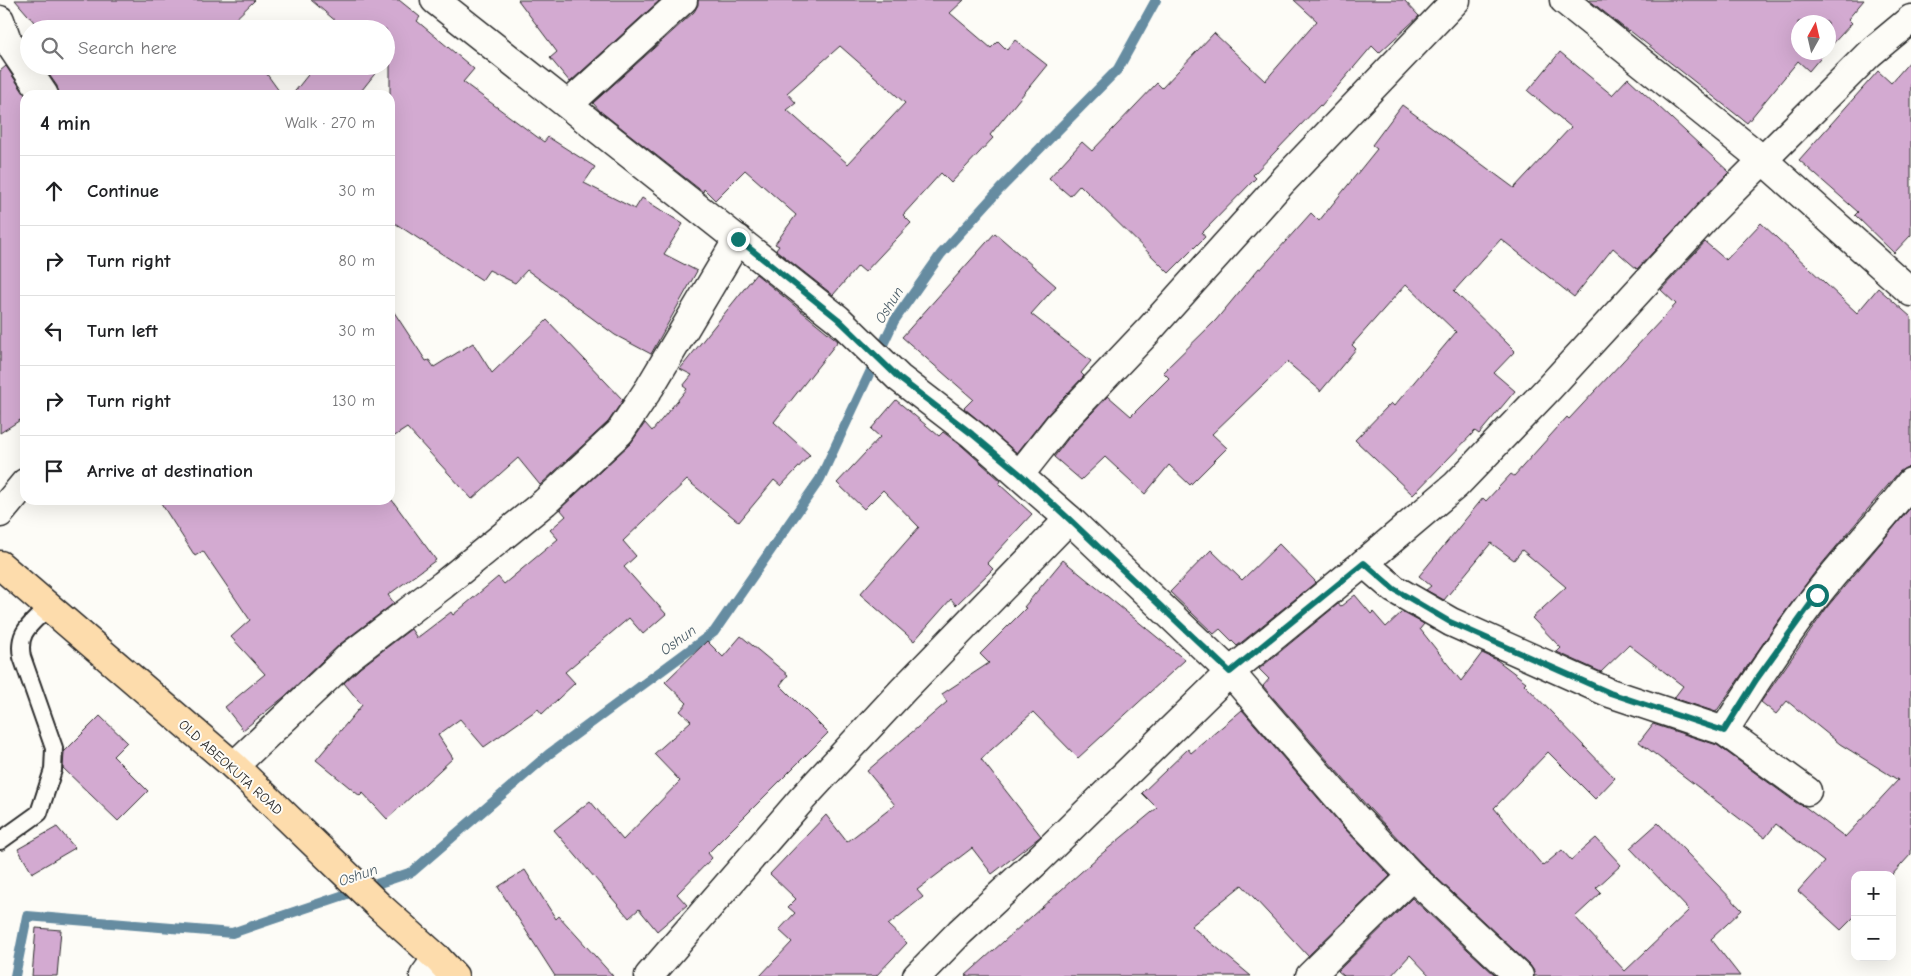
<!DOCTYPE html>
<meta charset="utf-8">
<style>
body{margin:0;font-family:"Comic Neue",sans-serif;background:#f6f6f6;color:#202124}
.controls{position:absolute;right:15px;bottom:15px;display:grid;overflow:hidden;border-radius:10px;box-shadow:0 5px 20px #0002}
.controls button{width:45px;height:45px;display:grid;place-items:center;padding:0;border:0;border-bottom:1px solid #e0e0e0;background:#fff;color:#202124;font:25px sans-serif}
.compass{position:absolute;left:1791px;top:15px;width:45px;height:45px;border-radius:50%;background:#fff;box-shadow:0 5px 20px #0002;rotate:8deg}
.stop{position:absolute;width:15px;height:15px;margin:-11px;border:4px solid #0f766e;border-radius:50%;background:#fff}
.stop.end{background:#0f766e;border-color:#fff;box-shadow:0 1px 5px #0008}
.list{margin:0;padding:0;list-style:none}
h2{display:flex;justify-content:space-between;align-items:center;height:65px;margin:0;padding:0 20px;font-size:21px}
h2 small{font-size:16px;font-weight:400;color:#757577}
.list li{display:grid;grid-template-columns:32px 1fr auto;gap:15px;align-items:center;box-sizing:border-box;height:70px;padding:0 20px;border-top:1px solid #e0e0e0}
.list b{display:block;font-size:19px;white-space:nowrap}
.list em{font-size:16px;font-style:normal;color:#757577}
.icon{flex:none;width:28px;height:28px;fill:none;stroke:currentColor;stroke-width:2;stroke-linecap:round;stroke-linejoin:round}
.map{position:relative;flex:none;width:1911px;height:976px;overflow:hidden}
.search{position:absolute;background:#fff;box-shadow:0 5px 20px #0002;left:20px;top:20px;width:375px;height:55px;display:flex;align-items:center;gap:12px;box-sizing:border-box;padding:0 18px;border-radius:28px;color:#757577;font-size:19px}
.panel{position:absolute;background:#fff;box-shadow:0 5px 20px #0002;left:20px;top:90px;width:375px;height:415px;border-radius:15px}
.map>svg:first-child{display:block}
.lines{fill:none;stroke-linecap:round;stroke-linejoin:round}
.stream{stroke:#668ca1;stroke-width:10}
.building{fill:#d3aad1;stroke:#2b2b2b;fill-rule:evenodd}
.lane-casing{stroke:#2b2b2b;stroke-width:20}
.street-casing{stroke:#2b2b2b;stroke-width:31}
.highway-casing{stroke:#2b2b2b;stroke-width:31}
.lane{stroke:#fdfcf7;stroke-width:16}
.street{stroke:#fdfcf7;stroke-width:28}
.highway{stroke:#fddcac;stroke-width:28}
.route{stroke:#0f766e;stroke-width:6}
.labels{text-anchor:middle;stroke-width:4;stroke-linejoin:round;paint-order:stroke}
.street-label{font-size:14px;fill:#2b2b2b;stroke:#fdfcf7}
.water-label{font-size:15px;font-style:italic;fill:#495b66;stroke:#fdfcf7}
</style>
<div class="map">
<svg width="1911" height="976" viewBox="0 0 1911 976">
<rect width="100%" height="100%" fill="#fdfcf7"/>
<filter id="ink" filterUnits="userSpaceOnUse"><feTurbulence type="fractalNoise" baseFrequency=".02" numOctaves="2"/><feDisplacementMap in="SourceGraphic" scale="10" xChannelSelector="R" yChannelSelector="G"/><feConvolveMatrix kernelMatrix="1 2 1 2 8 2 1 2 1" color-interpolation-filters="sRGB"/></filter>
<g filter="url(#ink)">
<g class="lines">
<polyline class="stream" points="15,976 27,916 232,933 412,872 549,754 714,632 820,479 894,321 941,254 1000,189 1118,69 1156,0"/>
</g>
<g class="building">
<polygon points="15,0 255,0 225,29 40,29"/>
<polygon points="311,0 399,0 420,17 417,21 474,69 463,82 544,142 548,137 595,167 584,183 635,209 642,198 683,224 664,254 697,271 651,354 615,335 527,270 515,283 489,270 482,280 390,220 390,55 386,60 386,29 345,29"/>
<polygon points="518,0 660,0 570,82 550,58 557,52"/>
<path d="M698 0H964L950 13 991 48 998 41 1007 50 1015 40 1047 65 990 135 993 138 951 183 941 173 903 215 911 223 865 272 858 266 833 295 776 250 779 246 775 244 796 215 745 170 715 200 704 189 703 192 600 111 593 103 694 12 698 5ZM840 46 905 103 848 164 787 110 796 103 787 93Z"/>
<polygon points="1294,0 1404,0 1419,16 1379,53 1372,46 1321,106 1320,105 1253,175 1256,178 1202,233 1205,237 1169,273 1080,185 1070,196 1049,178 1082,142 1092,151 1157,83 1162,88 1214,33 1265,81 1317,21"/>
<polygon points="1589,0 1864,0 1848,19 1852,23 1828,49 1828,22 1798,22 1798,52 1825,52 1809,71 1798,61 1747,123 1629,30 1628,31"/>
<polygon points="1560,52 1612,95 1628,78 1729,172 1637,269 1613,248 1574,297 1501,239 1454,291 1515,351 1494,373 1515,391 1479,434 1475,431 1413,495 1355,440 1391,403 1394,406 1456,332 1406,284 1352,345 1356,349 1320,392 1320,390 1287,362 1212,434 1227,448 1190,485 1169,465 1145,494 1105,457 1081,480 1054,457 1070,436 1108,396 1131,416 1169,378 1163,372 1216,320 1259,268 1261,269 1311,213 1319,221 1377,149 1372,145 1402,105 1514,188 1571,127 1528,91"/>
<polygon points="1911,60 1911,235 1894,253 1855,215 1858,212 1799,160 1878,71 1891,83"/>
<polygon points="6,66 25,95 25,417 0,433 0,71"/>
<polygon points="43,66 261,66 282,95 59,95 57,86"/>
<polygon points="315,66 381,66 358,95 292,95"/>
<polygon points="1761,223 1857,313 1878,288 1911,317 1911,467 1905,468 1899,472 1815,572 1779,620 1716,712 1674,698 1683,686 1629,645 1601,672 1557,652 1561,648 1532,618 1566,587 1522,550 1514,560 1491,543 1444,600 1426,590 1431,586 1419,576 1483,498 1486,501 1511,474 1514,476 1567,417 1569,419 1676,304 1661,290 1705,242 1726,260"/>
<polygon points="995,233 1056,286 1031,314 1091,361 1081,373 1084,376 1047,415 1017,453 964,408 973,399 902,337"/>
<polygon points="756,274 838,341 774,422 810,455 781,486 774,480 739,522 687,480 623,541 636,556 624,567 666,614 643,634 629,618 565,672 575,683 542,714 538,709 484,747 460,719 438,735 453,758 387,819 363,793 360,796 316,760 362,705 344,683 360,668 411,629 417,638 451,612 453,615 498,577 504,584 558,539 550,530 566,516 560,509 631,443 645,423 652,431 687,389 683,386 692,375 680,369"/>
<polygon points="390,306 426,361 429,360 434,367 473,343 492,373 547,320 623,400 608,422 540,485 518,458 472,499 407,428 390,439"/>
<polygon points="896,400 939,436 943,432 962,446 1001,481 999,484 1032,514 987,563 993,569 956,605 951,599 914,641 860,594 919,527 883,490 864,509 837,483 880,437 871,429"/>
<polygon points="159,500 392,500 436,560 388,595 394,603 340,644 284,697 243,730 225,707 265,674 231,637 250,620 203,551 195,556"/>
<polygon points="1911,507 1911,854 1892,875 1855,875 1855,916 1841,930 1798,891 1824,862 1776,824 1765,838 1639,742 1653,724 1717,745 1798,804 1804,806 1845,837 1898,780 1840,744 1787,701 1776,714 1761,702 1828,606"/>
<polygon points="1279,544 1316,582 1237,646 1220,629 1214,634 1170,592 1211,550 1242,580"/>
<polygon points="1063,560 1185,660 1078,758 1033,712 981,759 1041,836 992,874 972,848 917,890 923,897 888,925 907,943 876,976 760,976 792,942 779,930 795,913 788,907 796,899 770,874 826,815 847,842 895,805 867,771 947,702 942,694 989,663 980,654 1026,608 1024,607"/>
<polygon points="1355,595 1371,614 1373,612 1386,627 1402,612 1424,624 1420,629 1461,681 1482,653 1497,660 1526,682 1524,684 1615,778 1595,799 1548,752 1494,808 1543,866 1562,850 1571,860 1596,838 1621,865 1596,888 1601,893 1575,917 1625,971 1689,910 1630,848 1658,823 1742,910 1711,939 1740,976 1534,976 1534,971 1530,965 1423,865 1367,806 1263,686 1269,679 1259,669 1338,604 1341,606"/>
<polygon points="741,636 788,675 780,685 828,733 708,853 712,858 677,894 687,905 657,931 639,909 629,918 554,830 590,801 623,840 680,781 654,754 691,721 680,711 687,703 665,682 707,641 723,657"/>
<polygon points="1242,710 1343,827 1390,876 1308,956 1242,885 1191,926 1251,976 965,976 1099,856 1157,808 1142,793 1188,749 1191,753"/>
<polygon points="100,716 127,742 113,756 148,791 118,821 63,768 64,752"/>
<polygon points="57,827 75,848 32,873 18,849"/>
<polygon points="525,870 556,919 559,916 613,976 555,976 498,887"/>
<polygon points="1412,898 1496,976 1430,976 1410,955 1391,976 1344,976 1338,971"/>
<polygon points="36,928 61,930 57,976 32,976"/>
</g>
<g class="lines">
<g class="lane-casing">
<path id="lane" d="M0 841 39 813 53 770 54 748 22 657C17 631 31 625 48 607"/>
</g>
<g class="street-casing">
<g id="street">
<polyline points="435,0 838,319 899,378 972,434 1069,519 1230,672 1355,817 1412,876 1519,976"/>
<polyline points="1564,0 1763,160 1911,292"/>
<polyline points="0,20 7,40 44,95"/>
<polyline points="569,104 683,0"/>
<polyline points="1020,474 1058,426 1149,330 1283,181 1456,0"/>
<polyline points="0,513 25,483"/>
<polyline points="1364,563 1394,589 1451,622 1610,693 1724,731 1807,791"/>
<path d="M1724 731C1753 685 1783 639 1816 596 1846 557 1881 522 1911 482"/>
<polyline points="234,766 350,656 443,585 545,502 620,432 650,387 738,239"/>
<polyline points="424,976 437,958"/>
<polyline points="649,976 802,799 903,690 1069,519"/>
<polyline points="917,976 960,932 1038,860 1230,672 1364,563 1456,485 1549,388 1711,212 1869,54 1911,19"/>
<polyline points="1310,976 1412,876"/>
</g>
</g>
<g class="highway-casing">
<polyline id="highway" points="0,565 234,766 378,905 437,958 454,976"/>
</g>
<use href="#lane" class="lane"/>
<use href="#street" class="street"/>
<use href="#highway" class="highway"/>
</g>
</g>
<g class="lines" filter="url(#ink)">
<polyline class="route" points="738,239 838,319 899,378 972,434 1020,474 1069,519 1230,672 1364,563 1394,589 1450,622 1610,693 1724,731 1756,680 1817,595"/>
</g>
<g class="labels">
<g class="street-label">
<text transform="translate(231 767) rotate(42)" y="5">OLD ABEOKUTA ROAD</text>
</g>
<g class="water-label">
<text transform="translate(889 305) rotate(-58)" y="5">Oshun</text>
<text transform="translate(678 640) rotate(-36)" y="5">Oshun</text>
<text transform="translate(358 875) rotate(-19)" y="5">Oshun</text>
</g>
</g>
</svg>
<div class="controls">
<button>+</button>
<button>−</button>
</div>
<svg class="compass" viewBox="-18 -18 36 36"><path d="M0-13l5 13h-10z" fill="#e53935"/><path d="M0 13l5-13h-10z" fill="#757577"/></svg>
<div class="stop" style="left:1817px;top:595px"></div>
<div class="stop end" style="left:738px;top:239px"></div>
<div class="search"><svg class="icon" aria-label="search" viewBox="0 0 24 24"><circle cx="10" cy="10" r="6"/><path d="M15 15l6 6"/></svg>Search here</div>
<section class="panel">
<h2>4 min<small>Walk · 270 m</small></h2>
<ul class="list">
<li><svg class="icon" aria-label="ahead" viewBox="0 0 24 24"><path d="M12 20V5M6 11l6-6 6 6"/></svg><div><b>Continue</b></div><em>30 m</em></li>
<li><svg class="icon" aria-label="right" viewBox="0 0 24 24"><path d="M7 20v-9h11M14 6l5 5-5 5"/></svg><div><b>Turn right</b></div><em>80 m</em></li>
<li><svg class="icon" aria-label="left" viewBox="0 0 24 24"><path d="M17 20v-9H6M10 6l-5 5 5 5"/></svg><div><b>Turn left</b></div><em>30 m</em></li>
<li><svg class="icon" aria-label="right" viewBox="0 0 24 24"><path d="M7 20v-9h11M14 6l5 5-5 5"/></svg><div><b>Turn right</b></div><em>130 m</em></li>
<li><svg class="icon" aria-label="arrive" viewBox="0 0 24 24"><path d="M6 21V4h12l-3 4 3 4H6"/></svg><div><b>Arrive at destination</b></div></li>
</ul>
</section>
</div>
